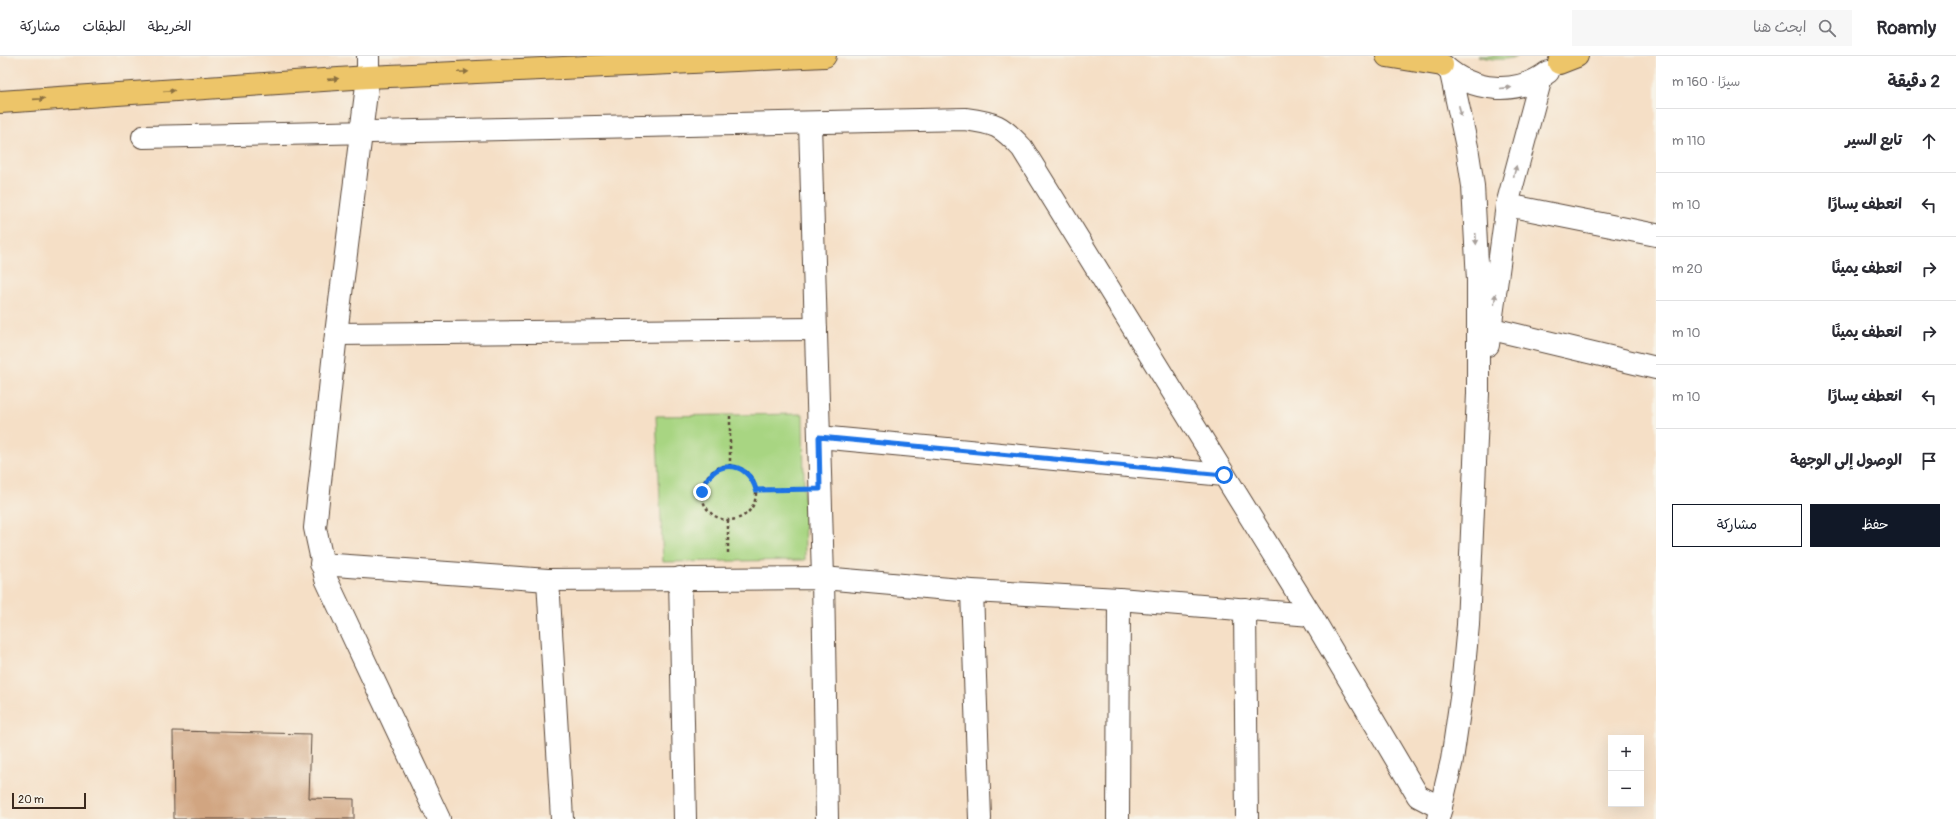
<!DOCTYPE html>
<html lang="ar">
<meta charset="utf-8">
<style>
body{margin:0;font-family:Pangolin,"Playpen Sans Arabic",sans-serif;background:#f7f7f7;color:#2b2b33;direction:rtl}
.controls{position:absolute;right:12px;bottom:12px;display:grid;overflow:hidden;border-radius:0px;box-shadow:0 4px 16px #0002}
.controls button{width:36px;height:36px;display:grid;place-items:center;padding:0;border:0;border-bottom:1px solid #e1e1e2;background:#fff;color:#2b2b33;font:20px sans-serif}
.scale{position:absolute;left:12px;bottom:10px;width:74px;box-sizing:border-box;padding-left:4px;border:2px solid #3b2a1e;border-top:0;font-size:11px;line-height:14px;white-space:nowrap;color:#3b2a1e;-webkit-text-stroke:3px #f7f3e8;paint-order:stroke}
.stop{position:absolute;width:12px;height:12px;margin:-9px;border:3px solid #1a73e8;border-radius:50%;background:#fff}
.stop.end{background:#1a73e8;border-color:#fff;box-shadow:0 1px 4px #0008}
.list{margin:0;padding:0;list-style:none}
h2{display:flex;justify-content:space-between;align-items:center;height:52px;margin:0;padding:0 16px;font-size:17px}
h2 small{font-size:13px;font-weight:400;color:#7c7c81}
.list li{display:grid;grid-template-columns:26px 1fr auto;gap:12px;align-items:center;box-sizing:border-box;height:64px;padding:0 16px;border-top:1px solid #e1e1e2}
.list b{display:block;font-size:15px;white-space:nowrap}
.list em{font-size:13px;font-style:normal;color:#7c7c81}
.actions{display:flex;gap:8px;padding:12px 16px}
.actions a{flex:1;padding:9px 0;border:1px solid #111827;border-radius:0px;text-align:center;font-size:14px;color:#111827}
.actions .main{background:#111827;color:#fff}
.icon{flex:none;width:22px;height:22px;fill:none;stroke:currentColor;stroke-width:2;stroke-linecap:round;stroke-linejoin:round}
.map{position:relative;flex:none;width:1656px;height:763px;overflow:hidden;direction:ltr}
header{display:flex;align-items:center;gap:24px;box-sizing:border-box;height:56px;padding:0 20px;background:#fff;border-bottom:1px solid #e1e1e2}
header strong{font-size:19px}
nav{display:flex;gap:22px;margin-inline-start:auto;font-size:14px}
.search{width:280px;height:36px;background:#f7f7f7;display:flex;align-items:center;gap:10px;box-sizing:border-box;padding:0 14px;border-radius:0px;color:#7c7c81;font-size:15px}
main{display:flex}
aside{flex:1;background:#fff}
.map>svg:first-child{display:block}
.green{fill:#a8d582;stroke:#728050}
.building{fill:#d1a581}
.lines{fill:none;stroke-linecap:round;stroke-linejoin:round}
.minor-casing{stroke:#574537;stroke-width:24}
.tertiary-casing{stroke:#574537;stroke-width:24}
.trunk-casing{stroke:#574537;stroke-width:24}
.motorway-casing{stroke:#574537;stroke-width:24}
.path{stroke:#574537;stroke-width:2.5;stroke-dasharray:3 3;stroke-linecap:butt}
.minor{stroke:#fff;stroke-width:22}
.tertiary{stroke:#fff;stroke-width:22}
.trunk{stroke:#edc569;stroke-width:22}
.motorway{stroke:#edc569;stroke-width:22}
.oneway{fill:#8b7040}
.oneway2{fill:#a79f9a}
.route{stroke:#1a73e8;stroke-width:5}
</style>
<header>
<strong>Roamly</strong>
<div class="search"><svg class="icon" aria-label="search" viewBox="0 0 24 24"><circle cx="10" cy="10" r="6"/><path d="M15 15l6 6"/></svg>ابحث هنا</div>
<nav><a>الخريطة</a><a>الطبقات</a><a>مشاركة</a></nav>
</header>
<main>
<aside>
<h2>2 دقيقة<small>سيرًا · 160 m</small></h2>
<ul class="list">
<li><svg class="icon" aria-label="ahead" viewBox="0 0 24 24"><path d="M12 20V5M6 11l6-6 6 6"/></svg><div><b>تابع السير</b></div><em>110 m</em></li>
<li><svg class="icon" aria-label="left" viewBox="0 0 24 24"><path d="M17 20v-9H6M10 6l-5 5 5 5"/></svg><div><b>انعطف يسارًا</b></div><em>10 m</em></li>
<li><svg class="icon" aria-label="right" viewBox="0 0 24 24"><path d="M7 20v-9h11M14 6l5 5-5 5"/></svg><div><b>انعطف يمينًا</b></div><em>20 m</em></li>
<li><svg class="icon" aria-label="right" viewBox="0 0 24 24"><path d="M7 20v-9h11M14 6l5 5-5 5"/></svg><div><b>انعطف يمينًا</b></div><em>10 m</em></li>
<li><svg class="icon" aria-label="left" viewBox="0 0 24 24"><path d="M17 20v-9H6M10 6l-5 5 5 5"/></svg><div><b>انعطف يسارًا</b></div><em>10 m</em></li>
<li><svg class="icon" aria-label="arrive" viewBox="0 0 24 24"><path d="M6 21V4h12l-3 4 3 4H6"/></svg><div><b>الوصول إلى الوجهة</b></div></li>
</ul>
<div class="actions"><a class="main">حفظ</a><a>مشاركة</a></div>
</aside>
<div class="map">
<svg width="1656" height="763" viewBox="0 0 1656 763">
<rect width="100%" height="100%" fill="#f7f3e8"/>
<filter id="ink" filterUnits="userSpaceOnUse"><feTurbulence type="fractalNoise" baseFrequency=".025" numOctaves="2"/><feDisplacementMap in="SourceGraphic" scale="8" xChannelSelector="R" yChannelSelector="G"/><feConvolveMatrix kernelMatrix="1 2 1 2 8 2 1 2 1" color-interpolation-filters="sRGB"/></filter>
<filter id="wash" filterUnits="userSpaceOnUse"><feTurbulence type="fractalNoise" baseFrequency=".012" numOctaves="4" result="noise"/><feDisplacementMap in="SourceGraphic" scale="16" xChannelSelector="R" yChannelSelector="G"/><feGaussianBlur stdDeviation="0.9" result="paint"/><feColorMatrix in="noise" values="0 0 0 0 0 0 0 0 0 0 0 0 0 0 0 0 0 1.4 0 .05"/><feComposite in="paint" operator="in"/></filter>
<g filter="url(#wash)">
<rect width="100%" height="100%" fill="#f5dfc6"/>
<g class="green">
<path d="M1478 0H1518C1504 5 1493 4 1478 0Z"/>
<polygon points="803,358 805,504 663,506 656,360"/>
</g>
<g id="blocks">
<polygon class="building" points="173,675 311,678 309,742 354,743 354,763 174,763"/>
</g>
</g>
<g filter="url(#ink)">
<use href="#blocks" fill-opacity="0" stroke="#574537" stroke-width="1"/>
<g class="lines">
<g class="minor-casing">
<g id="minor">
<polyline points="368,0 368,21 336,278 315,472 326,523 439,763"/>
<polyline points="810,67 823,522 827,763"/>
<path d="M143 81 965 63C995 67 1001 69 1022 92L1311 559 1418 740 1441 752"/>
<polyline points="1507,149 1656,179"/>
<polyline points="1492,273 1656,312"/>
<polyline points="336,278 816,273"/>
<polyline points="819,381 1224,419"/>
<polyline points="321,508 548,524 823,522 972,535 1119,543 1311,559"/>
<polyline points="680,522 685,763"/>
<polyline points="548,524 562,763"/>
<polyline points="972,535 980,763"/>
<polyline points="1245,553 1247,763"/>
<polyline points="1118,763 1119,543"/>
</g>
</g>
<g class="tertiary-casing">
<g id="tertiary">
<path d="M1444 10C1472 36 1517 40 1548 16"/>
<polyline points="1488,289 1507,149 1541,22"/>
<polyline points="1438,763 1452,704 1461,642 1468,569 1478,337 1478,225 1473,130 1467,91 1451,17"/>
</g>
</g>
<g class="trunk-casing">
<g id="trunk">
<polyline points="1387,0 1442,9"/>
<polyline points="0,46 368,21 825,0"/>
</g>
</g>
<g class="motorway-casing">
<polyline id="motorway" points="1559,7 1577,0"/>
</g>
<g class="path">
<circle cx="729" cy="437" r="27"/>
<polyline points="730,411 730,359"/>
<polyline points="756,434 798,433"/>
<polyline points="728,464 728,500"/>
</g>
<use href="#minor" class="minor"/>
<use href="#tertiary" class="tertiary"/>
<use href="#trunk" class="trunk"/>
<use href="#motorway" class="motorway"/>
</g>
<defs><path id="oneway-solid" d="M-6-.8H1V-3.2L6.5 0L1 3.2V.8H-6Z"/></defs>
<g class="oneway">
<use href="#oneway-solid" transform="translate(463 16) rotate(-3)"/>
<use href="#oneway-solid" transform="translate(333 23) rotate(-4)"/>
<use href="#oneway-solid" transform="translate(169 35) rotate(-4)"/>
<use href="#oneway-solid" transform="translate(39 43) rotate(-4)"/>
</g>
<g class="oneway2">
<use href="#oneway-solid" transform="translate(1506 32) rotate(-5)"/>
<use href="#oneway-solid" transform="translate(1460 55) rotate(78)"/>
<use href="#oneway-solid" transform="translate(1515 115) rotate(-76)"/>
<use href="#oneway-solid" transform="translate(1476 183) rotate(87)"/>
<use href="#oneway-solid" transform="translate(1495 243) rotate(-83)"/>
</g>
</g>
<g class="lines" filter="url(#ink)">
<path class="route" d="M702 436C709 403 748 402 756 434L820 433 819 381 1224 419"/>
</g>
</svg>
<div class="controls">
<button>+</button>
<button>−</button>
</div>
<div class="scale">20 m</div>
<div class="stop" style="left:1224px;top:419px"></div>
<div class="stop end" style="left:702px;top:436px"></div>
</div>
</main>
